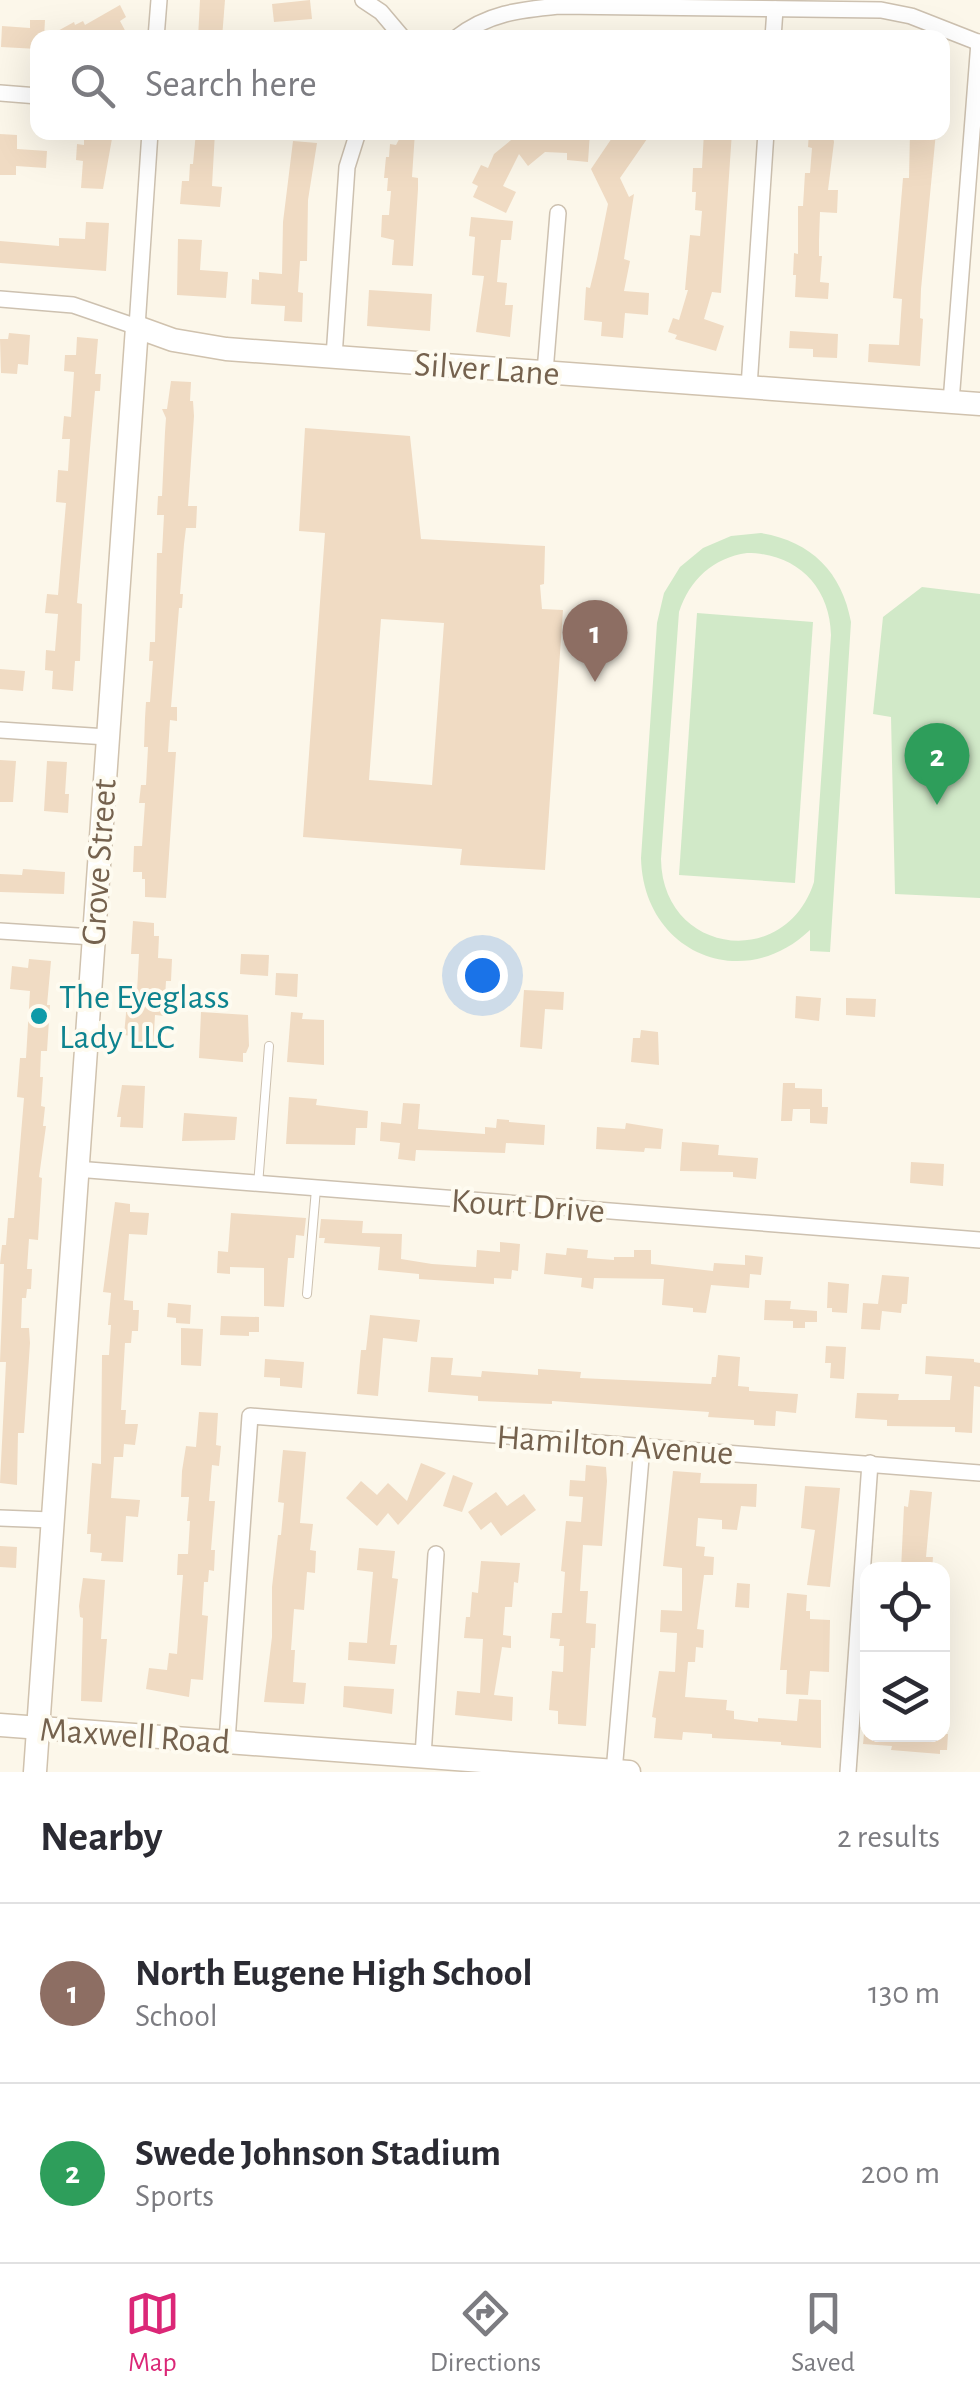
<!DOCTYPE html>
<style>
body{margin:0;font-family:"Alegreya Sans",sans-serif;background:#f2f2f3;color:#2b2b33}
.controls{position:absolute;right:30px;bottom:30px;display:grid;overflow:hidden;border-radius:20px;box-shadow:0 10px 40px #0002}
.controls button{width:90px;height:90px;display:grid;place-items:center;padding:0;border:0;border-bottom:2px solid #e1e1e2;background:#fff;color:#2b2b33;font:50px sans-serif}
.you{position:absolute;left:482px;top:975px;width:35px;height:35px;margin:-25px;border:8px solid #fff;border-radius:50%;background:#1a73e8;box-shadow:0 0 0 15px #1a73e833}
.badge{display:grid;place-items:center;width:65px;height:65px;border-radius:50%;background:#db2777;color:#fff;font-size:32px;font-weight:700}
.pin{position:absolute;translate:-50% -82px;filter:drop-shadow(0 2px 5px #0008)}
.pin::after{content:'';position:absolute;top:52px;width:35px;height:30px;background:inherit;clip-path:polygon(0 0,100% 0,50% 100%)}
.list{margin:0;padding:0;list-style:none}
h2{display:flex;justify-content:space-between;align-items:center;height:130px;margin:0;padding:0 40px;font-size:42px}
h2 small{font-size:32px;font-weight:400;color:#7c7c81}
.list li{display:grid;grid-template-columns:65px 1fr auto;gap:30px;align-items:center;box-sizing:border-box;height:180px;padding:0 40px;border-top:2px solid #e1e1e2}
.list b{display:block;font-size:38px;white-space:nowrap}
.list p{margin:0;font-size:32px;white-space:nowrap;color:#7c7c81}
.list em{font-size:32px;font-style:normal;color:#7c7c81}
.icon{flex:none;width:55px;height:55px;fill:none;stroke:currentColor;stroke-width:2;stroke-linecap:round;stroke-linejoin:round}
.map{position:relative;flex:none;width:980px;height:1772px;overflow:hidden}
.search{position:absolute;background:#fff;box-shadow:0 10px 40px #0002;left:30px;right:30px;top:30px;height:110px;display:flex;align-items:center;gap:25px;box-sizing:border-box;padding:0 35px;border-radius:20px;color:#7c7c81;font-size:38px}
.sheet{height:490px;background:#fff}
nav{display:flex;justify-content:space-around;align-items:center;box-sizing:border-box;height:140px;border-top:2px solid #e1e1e2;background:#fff;font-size:28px;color:#7c7c81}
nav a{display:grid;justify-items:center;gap:5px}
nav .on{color:#db2777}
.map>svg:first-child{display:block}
.green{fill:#d1e9c8;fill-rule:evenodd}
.building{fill:#f0dbc3;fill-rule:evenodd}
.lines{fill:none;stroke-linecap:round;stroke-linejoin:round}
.lane-casing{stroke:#cdc1b0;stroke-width:10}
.street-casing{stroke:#cdc1b0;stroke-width:18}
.secondary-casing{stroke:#d0c2ae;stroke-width:25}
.lane{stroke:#fff;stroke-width:8}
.street{stroke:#fff;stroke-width:15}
.secondary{stroke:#fff;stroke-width:22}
.culture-dot{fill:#0f9aa8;stroke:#fefbf0;stroke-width:4}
.labels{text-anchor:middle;stroke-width:8;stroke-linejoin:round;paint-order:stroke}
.street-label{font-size:35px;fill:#75624e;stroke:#fefbf0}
.culture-label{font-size:35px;fill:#0d838f;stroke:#fefbf0;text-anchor:start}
</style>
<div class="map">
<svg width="980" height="1772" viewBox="0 0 980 1772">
<rect width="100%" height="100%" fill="#fcf7ea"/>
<g class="green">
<path d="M761 533C811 541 842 572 851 622L830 952 810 951V930C742 995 643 952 641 858L657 623 664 593 680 567 703 548 731 536ZM747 553C796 553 830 586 831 635L814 882C785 972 662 954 661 859L679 612C690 579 713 558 747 553Z"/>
<polygon points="922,587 980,594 980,898 895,894 891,717 873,714 883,617"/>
<polygon points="697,613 813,622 795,883 679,875"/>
</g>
<g class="building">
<polygon points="200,0 225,0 222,38 198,38"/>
<polygon points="310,0 312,19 274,22 272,4"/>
<polygon points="120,5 126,17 120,21 129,38 45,38 74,22 75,25 83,21 85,25"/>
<polygon points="30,20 45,20 44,38 38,38 38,49 1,47 2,26 30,28"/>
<polygon points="84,132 113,133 103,189 81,188 83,161 76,160 77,144 84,145"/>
<polygon points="196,132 215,132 212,186 222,187 220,207 180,204 182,181 189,181 190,164 193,164"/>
<polygon points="403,132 415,132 412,177 418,178 418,189 413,266 392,265 394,240 381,237 382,215 389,215 391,191 387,191 388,178 384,178 386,157 389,157 390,144 396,145"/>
<polygon points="521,132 590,132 588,162 567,160 567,153 545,152 528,166 519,154 503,186 516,192 506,213 473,197 478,186 472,183 481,165 488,168 494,154"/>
<polygon points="616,132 638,132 647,139 620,178 629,197 634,194 624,259 630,261 624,291 649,293 648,315 625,313 623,338 601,336 602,322 584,320 586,287 590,288 597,259 608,204 591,169"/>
<polygon points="704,132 732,132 721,293 712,292 704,319 724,326 716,351 675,339 677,335 668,332 673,318 679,320 688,290 685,290 690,235 700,236 702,211 695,210 696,192 692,192 693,168 702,168"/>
<polygon points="809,132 832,132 834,142 828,190 838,190 837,213 820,212 819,240 819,256 822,256 820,282 829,283 828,299 795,297 796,275 793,275 794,253 798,254 798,206 803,206 805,173 810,173 812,148 808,147"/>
<polygon points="910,132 936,132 921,289 920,318 923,319 920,366 868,362 869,344 899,345 902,299 893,298 903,178 909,178"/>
<polygon points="0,134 17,135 17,149 47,151 46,168 16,166 16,175 0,175"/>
<polygon points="293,141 317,143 308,200 307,261 300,261 298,292 303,293 302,322 284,321 285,306 251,304 252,279 259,280 259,272 282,274 283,222"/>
<polygon points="471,217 513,221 511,240 501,240 497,282 507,283 505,305 513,305 510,337 476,332 484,276 472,275 475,237 469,236"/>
<polygon points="86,222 109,223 106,271 0,263 0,241 59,246 59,238 85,239"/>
<polygon points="178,239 202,240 200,270 228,272 226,298 177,295"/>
<polygon points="369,290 432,294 430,331 367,326"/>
<polygon points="790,331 838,334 837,358 813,357 813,349 789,348"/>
<polygon points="9,333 30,335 28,365 18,364 17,374 1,373 0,339 8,339"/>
<polygon points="77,337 98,339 95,374 101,374 100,391 95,391 90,448 77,603 82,604 80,661 75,661 73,691 52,689 53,671 45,670 46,650 55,651 58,614 45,613 47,594 58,595 66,503 56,502 58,470 68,471 70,439 62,439 64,416 71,417 74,372 64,371 65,355 76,355"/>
<polygon points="171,381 191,382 190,401 193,401 194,416 188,506 197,506 196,528 186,528 184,544 180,594 183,594 182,608 179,608 171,707 177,707 177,721 170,720 168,752 176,752 166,898 145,897 145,879 142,879 142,872 133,872 134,846 142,846 145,803 139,803 141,785 146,785 148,747 144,747 145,718 146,702 150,702 153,661 149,661 150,642 155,642 157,553 162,553 164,515 157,515 158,496 162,496 165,432 166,418 162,409 167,409"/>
<path d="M305 428 410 436 421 539 545 546 544 584 540 585 542 609 563 610 545 870 460 865 462 849 303 837 325 533 299 531ZM381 619 444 623 432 785 369 780Z"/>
<polygon points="0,669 25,671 23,691 0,689"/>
<polygon points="0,760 16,761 13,802 0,802"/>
<polygon points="47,761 67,762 65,794 69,794 68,813 44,811"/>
<polygon points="23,869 65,872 64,894 0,892 0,874 22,875"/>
<polygon points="133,921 154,923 154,936 159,936 158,958 172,959 171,981 166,981 164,1016 155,1015 153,1049 132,1048 132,1036 124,1035 128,992 137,992 139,954 131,954"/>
<polygon points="241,954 269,955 268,976 240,974"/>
<polygon points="29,959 51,961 47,1005 50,1005 47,1051 41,1051 40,1077 43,1077 41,1106 45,1107 43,1126 46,1126 39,1177 42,1178 38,1240 29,1239 27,1269 32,1269 31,1289 27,1289 26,1298 22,1298 21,1328 29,1328 30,1343 24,1433 18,1433 17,1485 0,1483 6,1362 0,1362 4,1264 0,1264 2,1245 6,1245 8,1218 14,1218 24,1098 17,1097 20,1058 26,1058 30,991 10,989 12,966 28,968"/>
<polygon points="276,973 298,974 297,997 275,995"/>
<polygon points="524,990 564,992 563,1010 545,1009 542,1049 520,1047"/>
<polygon points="796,996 821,998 819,1021 795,1018"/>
<polygon points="846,998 876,999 875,1017 846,1015"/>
<polygon points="201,1012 248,1015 249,1046 246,1053 243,1053 243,1062 199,1058"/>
<polygon points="291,1012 303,1013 302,1019 324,1020 324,1065 287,1062"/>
<polygon points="641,1030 658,1032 659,1065 631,1062 633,1038 640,1038"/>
<polygon points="783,1083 795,1083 795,1088 822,1089 822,1107 828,1107 827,1124 810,1123 810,1109 793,1109 792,1121 781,1121"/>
<polygon points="122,1085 145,1086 143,1128 120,1127 121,1117 117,1117"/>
<polygon points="289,1097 317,1099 316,1105 368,1111 367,1128 356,1128 355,1145 286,1144"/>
<polygon points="403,1103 420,1104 418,1129 485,1134 485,1127 496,1128 497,1119 509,1120 509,1122 545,1125 544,1145 506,1143 505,1153 416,1150 415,1161 398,1159 400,1143 380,1141 381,1122 401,1124"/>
<polygon points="184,1113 237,1117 235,1140 182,1141"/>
<polygon points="626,1123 663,1129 661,1149 645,1148 644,1152 596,1149 597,1127 625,1129"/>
<polygon points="682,1142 719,1145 718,1155 758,1158 756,1179 733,1177 733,1172 680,1171"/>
<polygon points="911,1162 944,1164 943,1186 910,1183"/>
<polygon points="115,1202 130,1204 130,1212 149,1213 147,1235 129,1234 124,1300 133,1301 133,1310 139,1310 138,1331 132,1331 131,1343 125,1343 121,1410 126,1410 125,1424 138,1424 135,1445 124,1444 123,1457 114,1457 111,1498 140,1500 138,1517 126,1516 123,1562 101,1561 102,1553 90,1552 91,1534 87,1534 92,1463 101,1464 102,1355 109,1355 111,1325 108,1325 111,1293 103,1292"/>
<polygon points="231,1213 306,1218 304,1236 296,1235 294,1258 288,1258 284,1307 264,1306 264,1268 230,1267 230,1274 217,1273 218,1251 228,1252"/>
<polygon points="321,1219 363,1221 362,1233 402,1234 401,1259 432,1264 476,1267 477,1250 500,1252 500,1242 520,1244 518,1271 512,1270 511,1279 494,1278 494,1284 419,1279 419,1274 378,1270 380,1247 324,1243 325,1238 319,1238"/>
<polygon points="567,1248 588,1250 587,1258 614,1260 614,1257 634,1257 634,1250 651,1250 651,1264 713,1271 714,1263 745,1265 745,1255 763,1257 761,1275 750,1274 749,1288 711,1285 706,1313 693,1312 693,1308 662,1305 664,1279 594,1278 593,1289 581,1287 582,1278 544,1274 546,1253 566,1255"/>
<polygon points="882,1275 909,1277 907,1304 902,1304 901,1313 882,1311 880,1330 861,1329 863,1303 878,1304"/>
<polygon points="828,1282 849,1284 847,1313 832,1312 832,1308 827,1308"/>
<polygon points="765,1300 791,1301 790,1309 817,1311 817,1322 805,1322 805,1328 793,1328 793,1321 764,1320"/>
<polygon points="168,1303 191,1305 190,1324 176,1323 176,1318 167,1317"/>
<polygon points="370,1315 420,1320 417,1342 383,1338 378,1396 357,1394 361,1350 366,1350"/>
<polygon points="221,1316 259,1317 259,1332 249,1332 249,1336 220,1335"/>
<polygon points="181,1328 203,1329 201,1366 181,1365"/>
<polygon points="826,1346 846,1347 844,1379 830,1378 831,1363 825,1363"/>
<polygon points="718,1355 740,1357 738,1386 749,1387 749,1391 798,1394 796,1413 776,1411 775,1426 754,1425 754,1420 708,1417 709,1412 552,1401 552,1404 478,1401 478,1396 428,1392 431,1357 453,1358 451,1375 481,1377 482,1371 538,1375 538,1369 581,1372 580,1378 711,1384 712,1377 716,1377"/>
<polygon points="926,1356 974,1359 974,1362 980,1363 980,1387 974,1386 972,1433 955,1432 955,1427 887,1426 887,1420 855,1418 857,1393 899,1394 898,1400 950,1400 952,1376 925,1374"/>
<polygon points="265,1359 304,1362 302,1388 280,1386 280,1378 264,1377"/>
<polygon points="199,1412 218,1413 216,1445 221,1446 219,1466 212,1465 209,1501 215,1501 211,1550 215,1550 214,1571 209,1570 208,1582 204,1582 202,1615 208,1616 203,1680 191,1679 189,1697 146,1689 149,1668 167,1670 169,1653 177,1654 183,1575 177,1575 178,1554 188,1554 190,1521 187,1521 189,1497 181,1497 182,1471 186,1446 196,1447"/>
<polygon points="283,1450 306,1452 300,1523 313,1524 310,1550 316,1551 315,1573 307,1572 304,1610 294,1609 291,1650 295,1650 293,1682 306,1683 304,1704 264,1702 272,1637 272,1587 278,1535 281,1535 284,1503 278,1502"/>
<polygon points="421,1463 446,1473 398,1525 388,1513 377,1526 346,1498 361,1481 377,1495 388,1483 407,1501"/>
<polygon points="586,1465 606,1467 607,1481 602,1546 583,1545 580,1591 588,1591 586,1623 596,1624 595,1648 591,1648 586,1726 558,1724 558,1711 549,1710 552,1671 563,1672 564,1646 559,1646 560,1639 550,1638 552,1613 562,1613 565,1572 561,1571 566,1521 581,1522 583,1497 569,1496 570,1480 585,1481"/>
<polygon points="673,1471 701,1473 700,1483 757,1484 756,1507 741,1506 737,1530 722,1529 722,1520 698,1518 696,1546 705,1547 704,1556 714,1557 713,1575 704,1575 697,1629 704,1630 703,1648 696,1647 695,1662 688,1662 685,1697 727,1700 726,1710 734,1711 734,1719 758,1722 758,1718 797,1721 799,1699 821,1700 821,1748 781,1745 781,1742 712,1738 712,1734 683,1732 682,1740 654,1738 656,1718 652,1717 659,1671 675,1672 677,1633 660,1632 661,1610 682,1611 682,1568 663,1566"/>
<polygon points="453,1475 473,1483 462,1512 443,1506"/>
<polygon points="805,1486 840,1488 830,1587 807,1585 815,1530 801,1528"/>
<polygon points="910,1490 932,1492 926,1557 933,1557 932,1570 901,1570 904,1506 908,1507"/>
<polygon points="496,1492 507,1506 524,1494 536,1510 501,1536 491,1522 481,1530 468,1512"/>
<polygon points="0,1546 17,1547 16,1568 0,1567"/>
<polygon points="359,1548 395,1551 392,1578 398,1579 390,1645 397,1645 395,1664 348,1660 349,1642 367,1643 373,1572 357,1570"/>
<polygon points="481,1561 520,1563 518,1583 514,1582 512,1607 505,1607 503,1635 511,1636 511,1648 502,1647 494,1695 513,1697 512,1721 455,1715 457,1691 480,1693 483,1639 464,1638 466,1617 470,1617 472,1592 478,1593"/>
<polygon points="83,1578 105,1580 101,1639 107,1639 102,1702 81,1701 83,1618 80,1617 79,1606"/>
<polygon points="737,1583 750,1584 749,1608 735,1607"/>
<polygon points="787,1593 807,1595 806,1611 810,1611 810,1619 830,1620 829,1672 810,1671 808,1695 786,1694 787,1670 780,1670"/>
<polygon points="344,1686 394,1689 392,1714 343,1707"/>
<polygon points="864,1734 948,1734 947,1750 940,1750 940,1754 891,1750 892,1746 863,1744"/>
</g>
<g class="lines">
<g class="lane-casing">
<g id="lane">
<polyline points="258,1185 269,1046"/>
<polyline points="307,1294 316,1189"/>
</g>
</g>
<g class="street-casing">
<g id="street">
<polyline points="363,0 381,12 403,38"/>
<polyline points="156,38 159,0"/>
<path d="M456 38C488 13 519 10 559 6L881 10 911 16 980 43"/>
<polyline points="773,38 775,9"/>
<polyline points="0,93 38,96"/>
<polyline points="0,299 73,305 137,327 150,132"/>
<polyline points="334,357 347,167 358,132"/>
<polyline points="545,372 558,213"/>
<polyline points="749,387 766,132"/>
<polyline points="951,402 979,42"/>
<polyline points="0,730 107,737"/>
<polyline points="0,931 93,937"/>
<polyline points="76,1169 980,1240"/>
<polyline points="0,1518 51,1520"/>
<polyline points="227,1741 250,1416 980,1473"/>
<polyline points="423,1756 436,1554"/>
<polyline points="614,1772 642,1446"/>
<polyline points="848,1772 870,1463"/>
</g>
</g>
<g class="secondary-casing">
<g id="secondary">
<polyline points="0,1725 629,1772"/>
<polyline points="35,1772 137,327 173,340 226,349 980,404"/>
</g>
</g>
<use href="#lane" class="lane"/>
<use href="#street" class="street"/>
<use href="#secondary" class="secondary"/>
</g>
<circle class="culture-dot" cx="39" cy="1016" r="10"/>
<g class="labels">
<g class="street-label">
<text transform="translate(487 368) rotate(4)" y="12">Silver Lane</text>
<text transform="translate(98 862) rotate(-86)" y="12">Grove Street</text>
<text transform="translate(528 1205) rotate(4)" y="12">Kourt Drive</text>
<text transform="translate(615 1444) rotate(4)" y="12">Hamilton Avenue</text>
<text transform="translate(135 1735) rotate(4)" y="12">Maxwell Road</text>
</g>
<g class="culture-label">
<text x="59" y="1008">The Eyeglass<tspan x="59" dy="40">Lady LLC</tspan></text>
</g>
</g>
</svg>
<div class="controls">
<button><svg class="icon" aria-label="locate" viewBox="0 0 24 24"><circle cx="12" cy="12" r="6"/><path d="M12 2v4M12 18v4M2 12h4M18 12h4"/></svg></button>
<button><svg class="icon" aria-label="layers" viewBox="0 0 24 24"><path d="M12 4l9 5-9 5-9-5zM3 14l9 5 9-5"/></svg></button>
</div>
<div class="you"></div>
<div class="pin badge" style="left:595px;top:682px;background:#8d6e63">1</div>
<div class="pin badge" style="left:937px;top:805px;background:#2e9e5b">2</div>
<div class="search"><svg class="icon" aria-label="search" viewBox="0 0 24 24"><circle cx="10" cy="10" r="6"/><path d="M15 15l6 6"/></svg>Search here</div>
</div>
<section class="sheet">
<h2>Nearby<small>2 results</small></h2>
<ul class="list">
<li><span class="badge" style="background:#8d6e63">1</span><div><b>North Eugene High School</b><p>School</p></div><em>130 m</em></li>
<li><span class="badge" style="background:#2e9e5b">2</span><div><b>Swede Johnson Stadium</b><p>Sports</p></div><em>200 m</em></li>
</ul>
</section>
<nav>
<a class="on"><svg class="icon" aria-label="map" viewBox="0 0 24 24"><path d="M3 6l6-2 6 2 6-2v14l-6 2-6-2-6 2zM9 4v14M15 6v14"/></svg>Map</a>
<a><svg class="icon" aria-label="directions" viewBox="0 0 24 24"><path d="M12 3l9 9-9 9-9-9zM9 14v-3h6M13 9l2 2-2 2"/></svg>Directions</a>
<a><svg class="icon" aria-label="saved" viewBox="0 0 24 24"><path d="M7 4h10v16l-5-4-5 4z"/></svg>Saved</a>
</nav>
